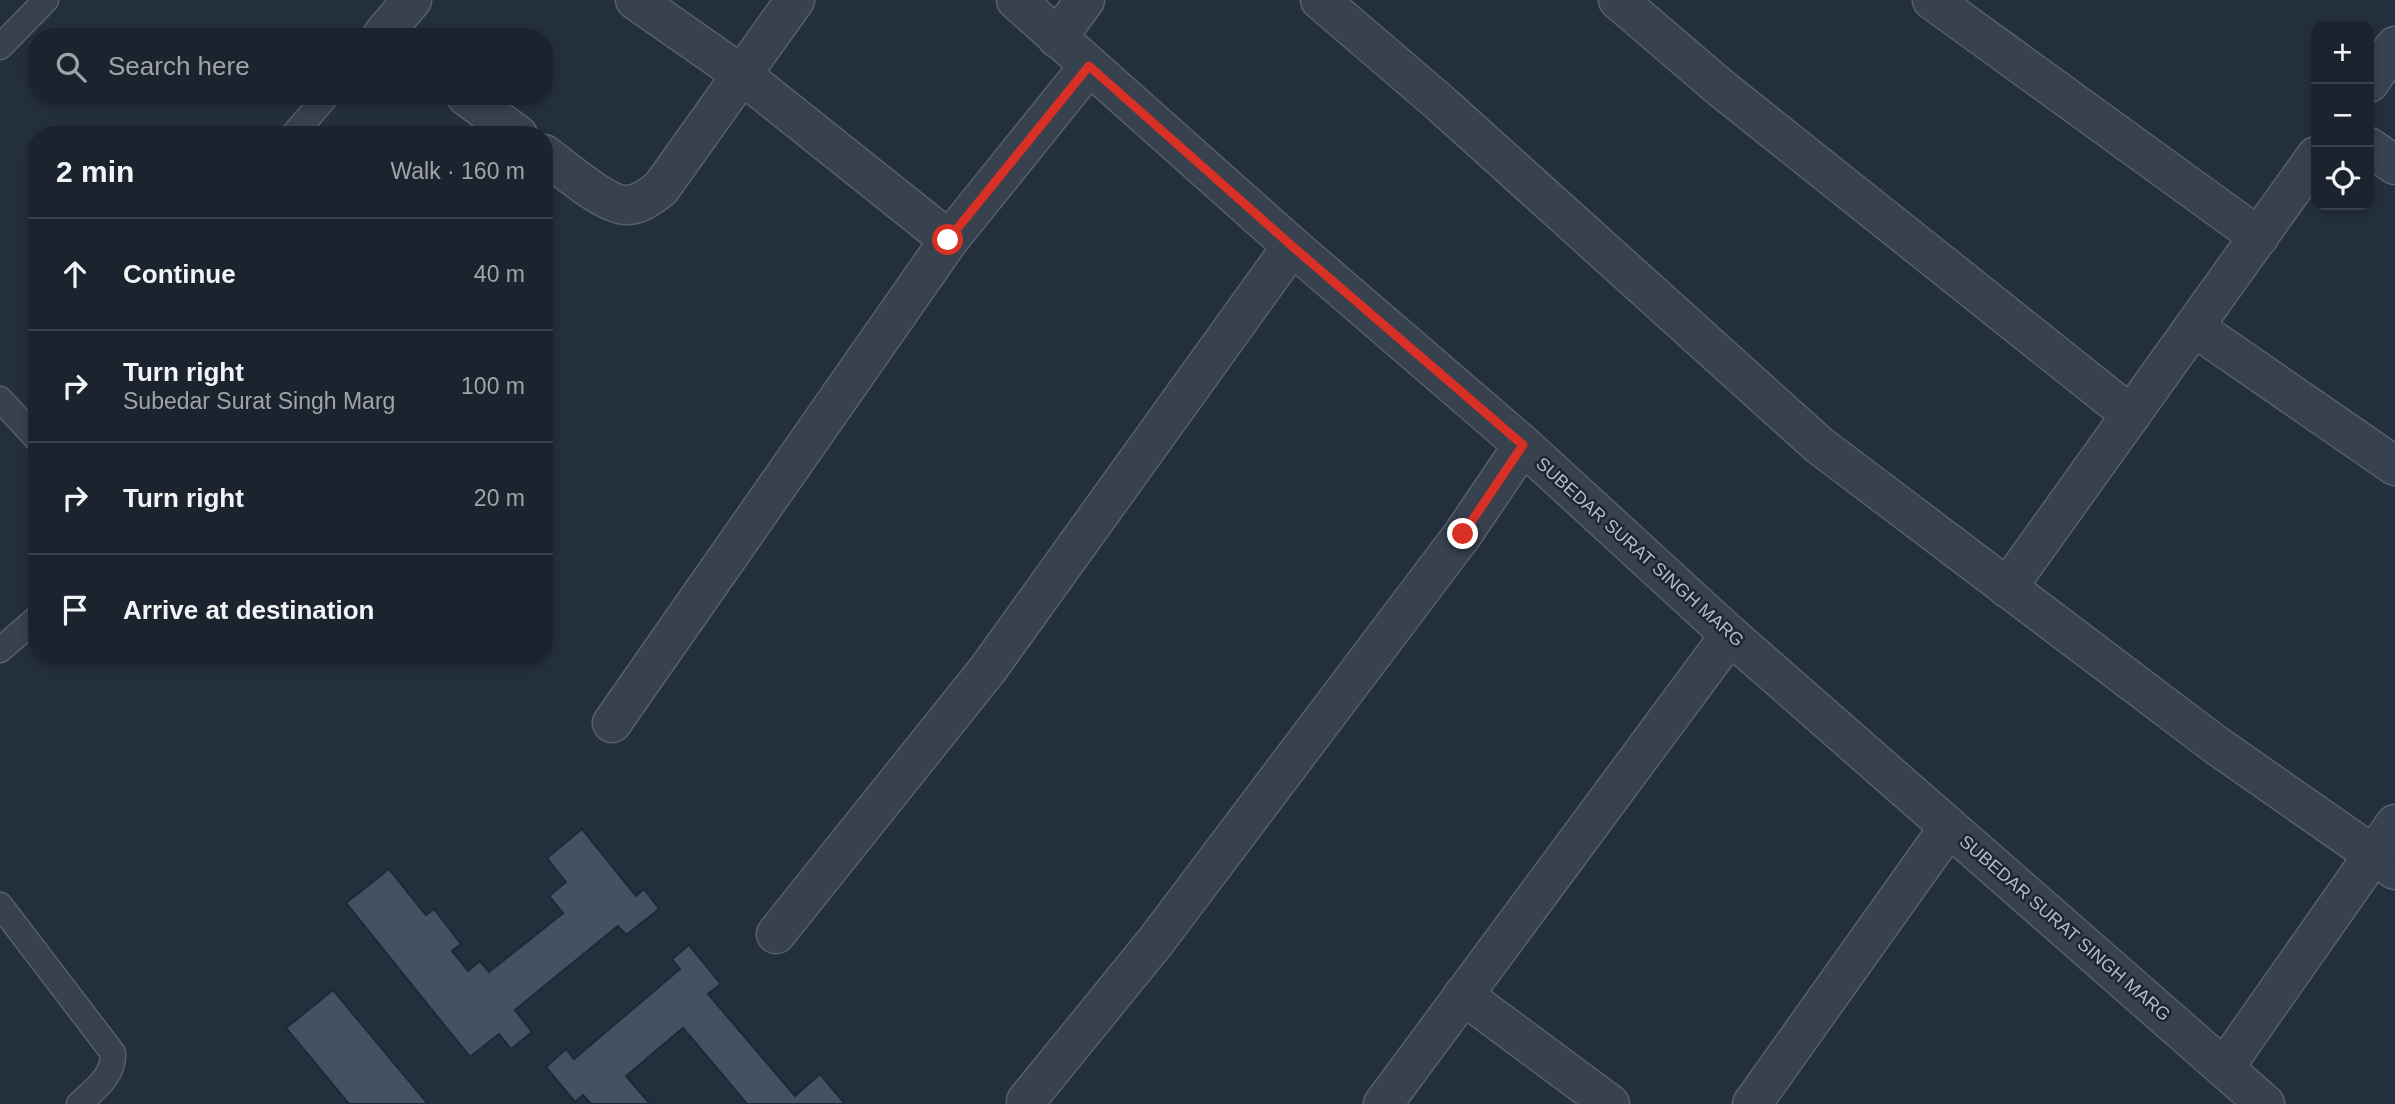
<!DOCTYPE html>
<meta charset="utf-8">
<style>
body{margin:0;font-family:Arial,sans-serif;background:#282f3a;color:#f1f3f6}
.controls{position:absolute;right:21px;top:21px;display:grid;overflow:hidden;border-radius:14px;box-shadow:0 4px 10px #0003}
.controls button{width:63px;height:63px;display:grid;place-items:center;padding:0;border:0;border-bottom:2px solid #39404a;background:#1b232e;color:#f1f3f6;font:35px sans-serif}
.stop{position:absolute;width:21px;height:21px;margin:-16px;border:5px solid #d93025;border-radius:50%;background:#fff}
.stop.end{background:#d93025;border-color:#fff;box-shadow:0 2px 7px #0008}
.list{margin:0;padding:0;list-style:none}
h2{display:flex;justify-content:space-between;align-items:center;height:91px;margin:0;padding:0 28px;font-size:30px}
h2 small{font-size:23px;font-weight:400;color:#a0a4aa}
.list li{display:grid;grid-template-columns:46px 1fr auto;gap:21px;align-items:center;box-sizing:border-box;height:112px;padding:0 28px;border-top:2px solid #39404a}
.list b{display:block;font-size:26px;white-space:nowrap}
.list p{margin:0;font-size:23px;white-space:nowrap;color:#a0a4aa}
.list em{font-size:23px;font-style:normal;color:#a0a4aa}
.icon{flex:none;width:38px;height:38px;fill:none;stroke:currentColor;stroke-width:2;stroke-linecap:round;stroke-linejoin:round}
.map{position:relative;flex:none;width:2395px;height:1104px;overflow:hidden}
.search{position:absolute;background:#1b232e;box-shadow:0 4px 10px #0003;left:28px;top:28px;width:525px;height:77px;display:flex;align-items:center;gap:18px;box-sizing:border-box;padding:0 24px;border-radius:28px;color:#a0a4aa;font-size:26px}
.panel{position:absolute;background:#1b232e;box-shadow:0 4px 10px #0003;left:28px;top:126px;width:525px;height:539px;border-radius:28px}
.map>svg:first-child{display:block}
.building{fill:#455162;stroke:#1f2835;stroke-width:2}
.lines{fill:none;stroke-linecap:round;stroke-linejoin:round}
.service-casing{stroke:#565f6c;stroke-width:27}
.minor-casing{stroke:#565f6c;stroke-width:41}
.service{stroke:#38414e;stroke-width:24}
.minor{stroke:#38414e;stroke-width:38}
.route{stroke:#d93025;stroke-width:9}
.labels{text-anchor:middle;stroke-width:5;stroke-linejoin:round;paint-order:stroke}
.street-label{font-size:18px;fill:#b4bcc9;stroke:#1d2633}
</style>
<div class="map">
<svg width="2395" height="1104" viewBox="0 0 2395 1104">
<rect width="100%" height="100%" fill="#242f3e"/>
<g class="building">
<polygon points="582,829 636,896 644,889 659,909 626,935 618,926 515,1010 532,1032 511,1049 499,1034 470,1057 346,903 389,869 426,915 434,909 461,944 452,951 468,971 480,961 489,972 563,913 549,896 566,882 547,858"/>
<polygon points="689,945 721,984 708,994 795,1096 820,1074 845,1104 747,1104 683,1028 626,1076 650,1104 591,1104 583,1095 575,1102 546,1067 566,1049 574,1059 680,969 672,959"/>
<polygon points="333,990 428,1104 349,1104 286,1028"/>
</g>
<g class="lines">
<g class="service-casing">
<g id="service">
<polyline points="0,47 46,0"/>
<polyline points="293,135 327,96"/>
<polyline points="0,399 37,439"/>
<polyline points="0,650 37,618"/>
<path d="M0 905 113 1053C114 1076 95 1089 79 1104"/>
</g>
</g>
<g class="minor-casing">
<g id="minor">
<polyline points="635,0 741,74 949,240"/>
<polyline points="1016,0 1292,246 1523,445 1730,635 2265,1104"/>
<polyline points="1320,0 1439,102 1819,445 2216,745 2395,870"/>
<polyline points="1618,0 1722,89 2131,415"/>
<polyline points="1932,0 2259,237"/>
<polyline points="386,37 383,34 412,0"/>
<polyline points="1057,38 1085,0"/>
<polyline points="2369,83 2395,46"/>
<polyline points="466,96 518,135"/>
<polyline points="2369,147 2395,165"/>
<path d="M544 154C562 167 606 206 627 205 640 205 651 196 661 188L795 0"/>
<polyline points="2194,327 2395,466"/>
<polyline points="2007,588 2316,156"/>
<polyline points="612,723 949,240 1089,66"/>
<polyline points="776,934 988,669 1292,246"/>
<polyline points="1463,995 1610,1104"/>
<polyline points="2224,1068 2395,824"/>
<polyline points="1026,1101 1156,941 1463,534 1523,445"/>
<polyline points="1383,1104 1730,635"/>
<polyline points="1752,1104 1949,827"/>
</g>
</g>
<use href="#service" class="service"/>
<use href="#minor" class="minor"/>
</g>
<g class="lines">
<polyline class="route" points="948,240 1089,66 1292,246 1523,445 1463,534"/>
</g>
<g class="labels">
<g class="street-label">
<text transform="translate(1640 552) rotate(42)" y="6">SUBEDAR SURAT SINGH MARG</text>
<text transform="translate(2065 928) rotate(41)" y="6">SUBEDAR SURAT SINGH MARG</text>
</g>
</g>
</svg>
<div class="controls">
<button>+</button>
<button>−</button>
<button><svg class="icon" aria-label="locate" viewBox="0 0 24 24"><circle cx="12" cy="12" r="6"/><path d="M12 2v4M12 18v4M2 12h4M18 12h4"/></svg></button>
</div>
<div class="stop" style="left:948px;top:240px"></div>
<div class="stop end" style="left:1463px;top:534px"></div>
<div class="search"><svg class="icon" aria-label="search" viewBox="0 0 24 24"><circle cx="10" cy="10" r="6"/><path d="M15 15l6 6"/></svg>Search here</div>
<section class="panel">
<h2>2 min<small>Walk · 160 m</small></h2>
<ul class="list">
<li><svg class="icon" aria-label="ahead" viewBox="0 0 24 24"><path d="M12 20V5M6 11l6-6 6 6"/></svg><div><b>Continue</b></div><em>40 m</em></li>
<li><svg class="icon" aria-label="right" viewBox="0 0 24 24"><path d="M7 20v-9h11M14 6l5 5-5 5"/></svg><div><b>Turn right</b><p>Subedar Surat Singh Marg</p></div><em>100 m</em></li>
<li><svg class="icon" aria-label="right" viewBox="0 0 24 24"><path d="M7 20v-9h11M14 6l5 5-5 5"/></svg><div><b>Turn right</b></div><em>20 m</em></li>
<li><svg class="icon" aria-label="arrive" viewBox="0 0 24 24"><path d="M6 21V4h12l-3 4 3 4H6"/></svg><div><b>Arrive at destination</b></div></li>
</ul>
</section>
</div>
